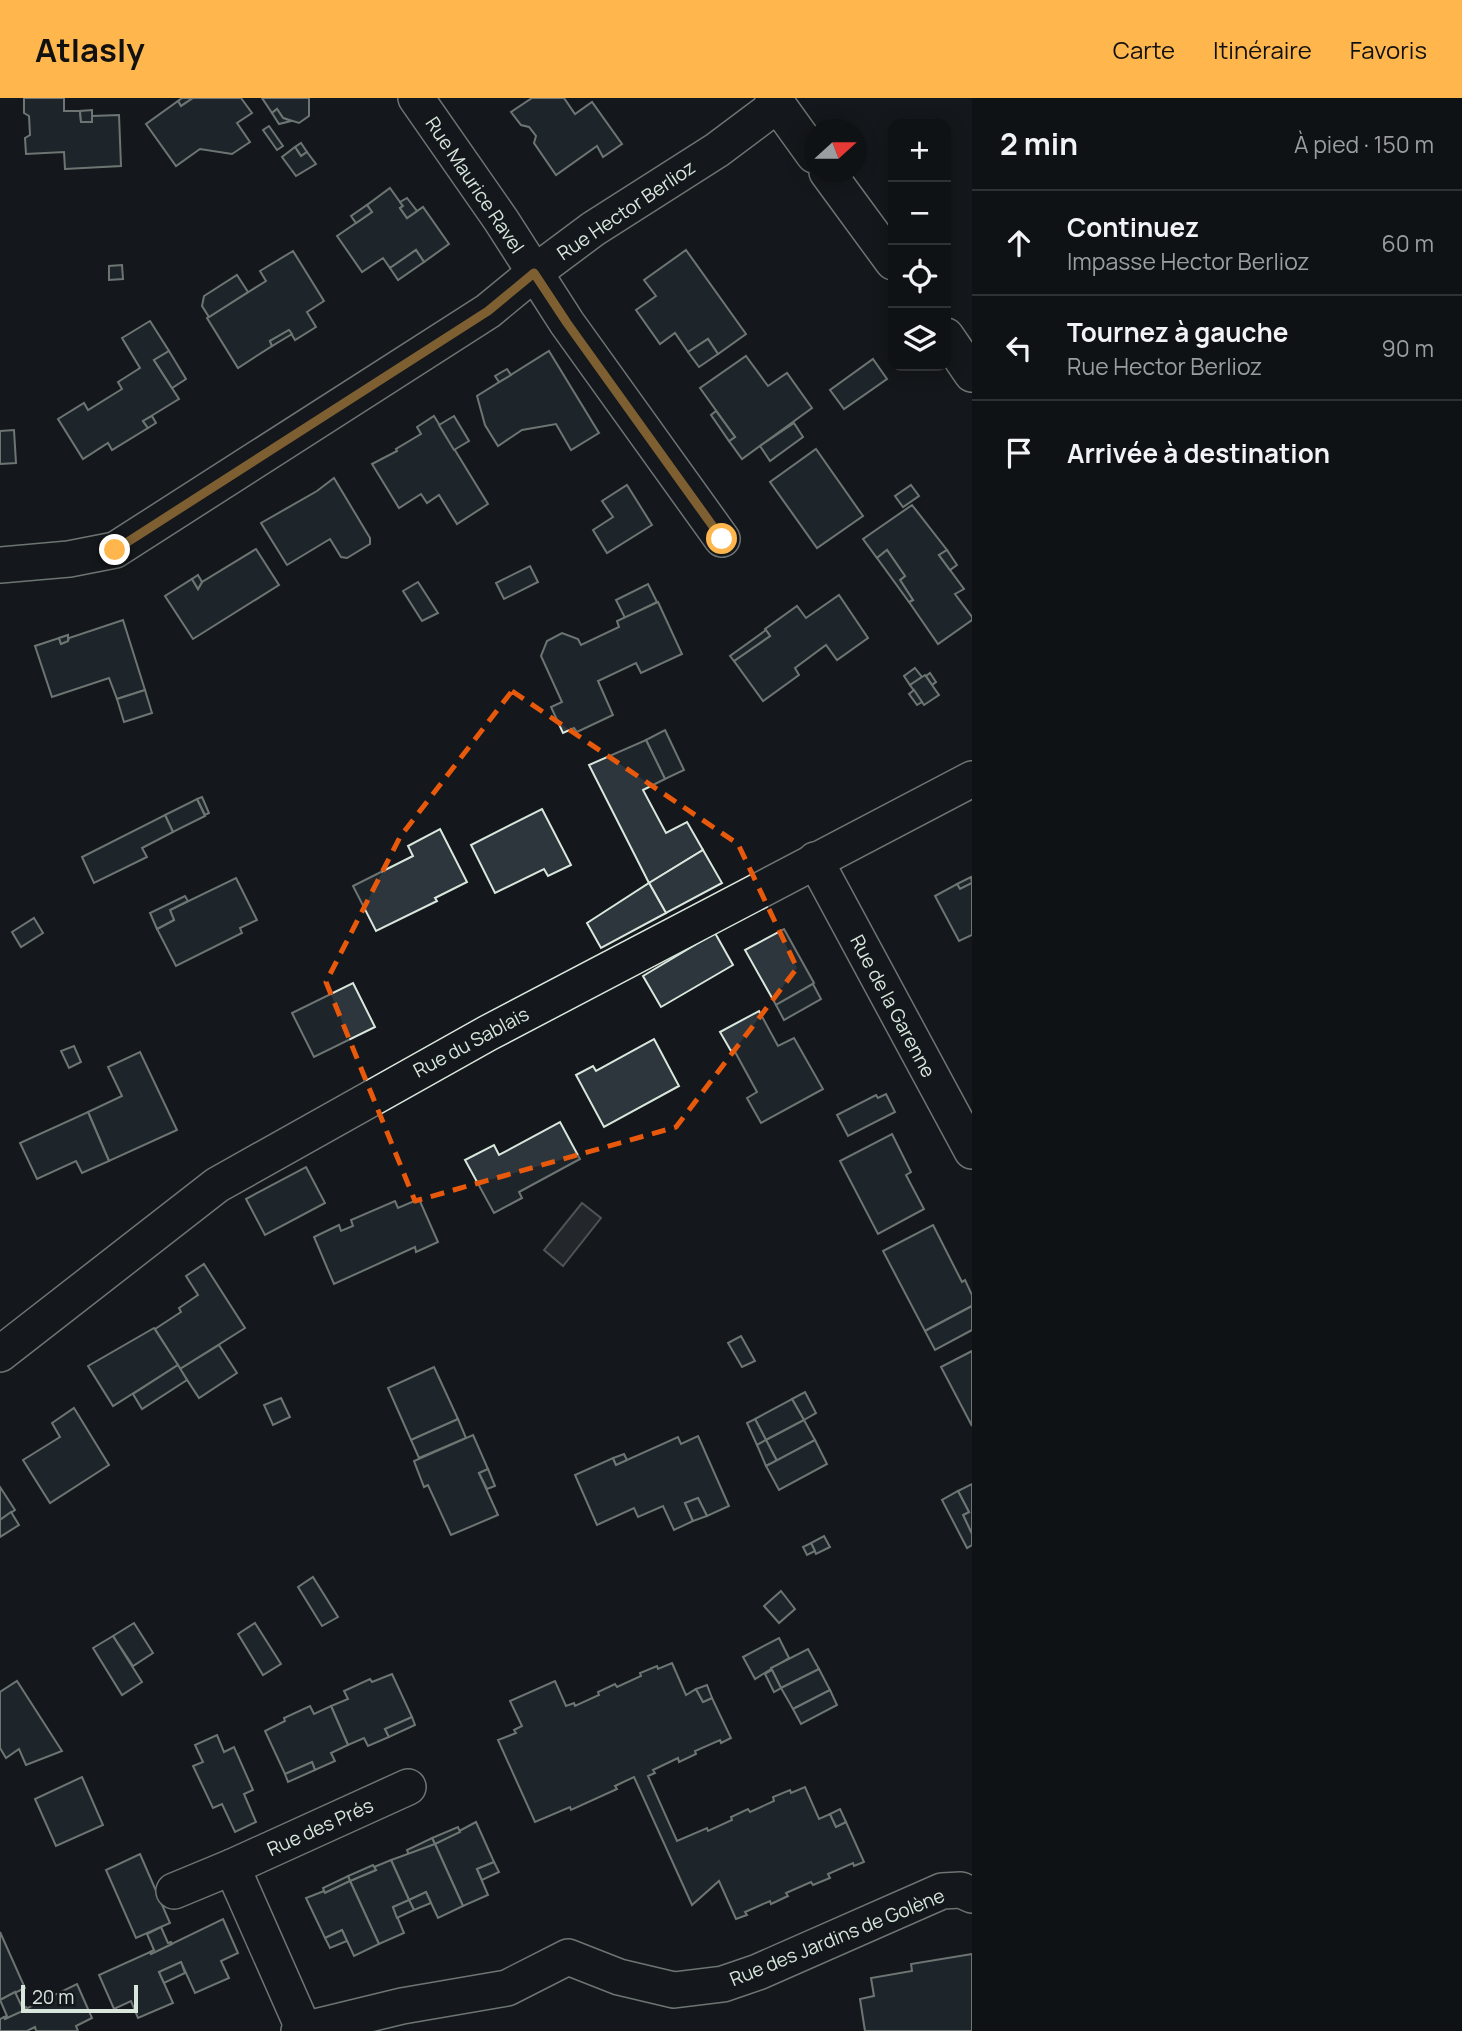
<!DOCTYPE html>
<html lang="fr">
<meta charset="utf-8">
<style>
body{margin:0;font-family:Manrope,sans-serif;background:#1d2022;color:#f1f3f6}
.controls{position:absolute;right:21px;top:21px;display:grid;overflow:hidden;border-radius:14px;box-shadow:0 4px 18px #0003}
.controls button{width:63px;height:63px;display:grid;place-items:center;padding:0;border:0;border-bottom:2px solid #2f3234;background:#0f1215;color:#f1f3f6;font:35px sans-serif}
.compass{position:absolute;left:804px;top:21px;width:63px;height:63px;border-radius:50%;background:#0f1215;box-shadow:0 4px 18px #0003;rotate:69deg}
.scale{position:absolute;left:21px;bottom:18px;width:117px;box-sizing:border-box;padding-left:7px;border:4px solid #d8e6dc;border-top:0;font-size:19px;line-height:24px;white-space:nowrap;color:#d8e6dc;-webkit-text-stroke:5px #14181c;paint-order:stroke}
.stop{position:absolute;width:21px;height:21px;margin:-16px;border:5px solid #ffb74d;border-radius:50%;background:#fff}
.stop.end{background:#ffb74d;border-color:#fff;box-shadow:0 2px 7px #0008}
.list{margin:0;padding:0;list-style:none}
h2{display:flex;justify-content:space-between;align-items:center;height:91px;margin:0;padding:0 28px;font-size:30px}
h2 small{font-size:23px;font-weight:400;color:#9b9ea0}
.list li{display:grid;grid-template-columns:46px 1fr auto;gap:21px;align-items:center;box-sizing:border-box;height:105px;padding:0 28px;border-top:2px solid #2f3234}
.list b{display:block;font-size:26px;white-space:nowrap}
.list p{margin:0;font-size:23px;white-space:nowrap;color:#9b9ea0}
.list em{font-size:23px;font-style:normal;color:#9b9ea0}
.icon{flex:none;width:38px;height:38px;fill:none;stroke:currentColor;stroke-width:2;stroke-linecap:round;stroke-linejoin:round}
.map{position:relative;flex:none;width:972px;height:1933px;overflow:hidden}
header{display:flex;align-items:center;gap:42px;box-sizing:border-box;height:98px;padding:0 35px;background:#ffb74d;color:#111}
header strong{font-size:33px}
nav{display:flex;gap:38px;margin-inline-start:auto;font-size:24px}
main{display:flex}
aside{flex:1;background:#0f1215}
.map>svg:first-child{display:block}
.water{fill:#363b3e;stroke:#939e99;stroke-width:2}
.building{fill:#2c363c;stroke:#d8e6dc;stroke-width:2}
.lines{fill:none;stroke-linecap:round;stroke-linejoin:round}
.minor-casing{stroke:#d8e6dc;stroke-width:38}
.minor{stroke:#14181c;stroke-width:35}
.route{stroke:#ffb74d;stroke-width:9}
.marked{fill:none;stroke:#e8590c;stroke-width:5;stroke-dasharray:14 9;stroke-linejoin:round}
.labels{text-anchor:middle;stroke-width:5;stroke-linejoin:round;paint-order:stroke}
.street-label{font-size:19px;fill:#d8e6dc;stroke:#14181c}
</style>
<header>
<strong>Atlasly</strong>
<nav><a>Carte</a><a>Itinéraire</a><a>Favoris</a></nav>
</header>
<main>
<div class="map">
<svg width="972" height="1933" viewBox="0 0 972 1933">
<rect width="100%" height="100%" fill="#14181c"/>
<polygon class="water" points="582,1105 601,1120 563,1168 544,1152"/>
<g class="building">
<polygon points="24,0 64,0 64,13 80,13 81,24 92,24 92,18 119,17 121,68 65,71 64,54 26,56 25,40 30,37 29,18 24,15"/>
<polygon points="182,0 193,0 181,8 178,3"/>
<polygon points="193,0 241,0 252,15 237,25 250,44 232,56 200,51 176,68 146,26 178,3 181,8"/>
<polygon points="262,0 309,0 309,18 299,25 283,20 277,11 272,15"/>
<polygon points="532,0 564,0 575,16 592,4 622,46 603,59 597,48 556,77 534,45 536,38 529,29 521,27 511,14"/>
<polygon points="277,11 283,20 291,23 279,26 272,15"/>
<polygon points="92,12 92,24 81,24 80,13"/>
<polygon points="269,28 283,48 277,52 263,32"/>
<polygon points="301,45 307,54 301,58 295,49"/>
<polygon points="295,49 301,58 307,54 316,66 296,78 282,59"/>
<polygon points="390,90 400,104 403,108 400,110 407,120 423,109 449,146 424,164 416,152 390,170 383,160 362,174 337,138 372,114 367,107"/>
<polygon points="407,100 417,113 407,120 400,110 403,108 400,104"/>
<polygon points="367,107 372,114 356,125 351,118"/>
<polygon points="416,152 424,164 398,182 390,170"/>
<polygon points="686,152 746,236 718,256 708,241 688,254 675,235 660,246 636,212 656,198 644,182"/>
<polygon points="293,153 324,203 307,214 316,229 295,242 289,232 270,243 272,248 238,270 207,220 266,183 260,173"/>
<polygon points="122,167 123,181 109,182 109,168"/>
<polygon points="237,177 248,194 209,219 202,208 204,198"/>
<polygon points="150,223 169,253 154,262 179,301 143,323 148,330 112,352 108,345 83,361 58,321 84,305 88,312 122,291 118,284 140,270 122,240"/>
<polygon points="289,232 292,236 272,248 270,243"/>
<polygon points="708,241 718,256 699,269 688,254"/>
<polygon points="169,253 186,281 172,290 154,262"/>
<polygon points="549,253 599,335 571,352 556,326 522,332 498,348 485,327 477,298"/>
<polygon points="746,258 768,288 787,275 812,310 742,361 729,343 735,339 700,290"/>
<polygon points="873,261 887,281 844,311 830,292"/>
<polygon points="507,271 511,277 499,284 495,278"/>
<polygon points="716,313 735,339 729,343 711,317"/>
<polygon points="152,318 156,325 148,330 143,323"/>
<polygon points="434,318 488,406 457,426 439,397 427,405 421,396 399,410 372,366 397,353 396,351 421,336 417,329"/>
<polygon points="454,318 469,343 454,352 439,327"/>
<polygon points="794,325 803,339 770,363 760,348"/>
<polygon points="14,332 16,365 0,366 0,333"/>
<polygon points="816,351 863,418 817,450 770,384"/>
<polygon points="334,380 370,440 370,446 347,460 341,459 330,441 287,467 261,425 317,393"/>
<polygon points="627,387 652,427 607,455 593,432 613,419 602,403"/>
<polygon points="911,387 919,398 903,409 895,398"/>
<polygon points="912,407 947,452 939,457 964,491 955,496 972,519 972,522 938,546 909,504 913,502 900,482 905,478 887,452 877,460 863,441"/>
<polygon points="256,451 279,487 193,541 165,498 192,481 198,491 202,484"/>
<polygon points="887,452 905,478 900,482 913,502 909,504 877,460"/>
<polygon points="947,452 957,467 950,472 939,457"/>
<polygon points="530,468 538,484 504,501 496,485"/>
<polygon points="198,477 202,484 198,491 192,481"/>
<polygon points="418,484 438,515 422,523 403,493"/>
<polygon points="648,486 657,504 625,520 616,502"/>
<polygon points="839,497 868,540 837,562 826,547 795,570 799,577 763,603 734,563 770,538 765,531 797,508 806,520"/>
<polygon points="658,504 682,556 641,575 636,565 598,583 613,617 577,634 574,630 563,635 551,609 562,604 541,558 547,543 562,535 578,541 581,547 619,529 617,523"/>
<polygon points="123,522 145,592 117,601 109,580 52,599 35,548 59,540 61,546 68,543 69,540"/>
<polygon points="766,532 770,538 734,563 730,558"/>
<polygon points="68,537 68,543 61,546 59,540"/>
<polygon points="915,570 922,579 910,587 904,578"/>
<polygon points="930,575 936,584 932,587 926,578"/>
<polygon points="925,577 939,597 924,607 910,587"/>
<polygon points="145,592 152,615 124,624 117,601"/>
<polygon points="914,592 922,604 917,607 909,596"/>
<polygon points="665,632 684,672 665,681 646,642"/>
<polygon points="646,642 665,681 643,692 666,735 687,724 703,752 649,785 589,667"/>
<polygon points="202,699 209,715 205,717 197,701"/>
<polygon points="197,701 205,718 173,734 165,717"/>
<polygon points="542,711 571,767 548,778 544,771 495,795 471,747"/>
<polygon points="165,717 173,734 142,750 147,759 94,785 82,759"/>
<polygon points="440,731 467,784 435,800 437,803 376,833 353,788 413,758 408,748"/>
<polygon points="703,752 722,785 666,815 649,785"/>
<polygon points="971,779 972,785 960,791 957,786"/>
<polygon points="236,780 257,822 240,830 242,835 176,868 157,831 174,822 170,812"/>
<polygon points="649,785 666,815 601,850 587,825"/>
<polygon points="972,785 972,837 959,843 935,798 957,786 960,791"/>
<polygon points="185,798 188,803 170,812 174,822 157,831 150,815"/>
<polygon points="34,820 43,835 21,849 12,834"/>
<polygon points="784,831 814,885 776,907 745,852"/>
<polygon points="715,835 733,867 661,909 643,878"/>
<polygon points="353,885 375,929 314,959 292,915"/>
<polygon points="813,886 821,901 784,922 776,907"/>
<polygon points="759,913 778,948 794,940 823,991 761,1025 747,1000 757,994 734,952 731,953 720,934"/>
<polygon points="654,941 679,988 604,1029 576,977 593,968 596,973"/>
<polygon points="74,948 81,964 69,970 61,953"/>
<polygon points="140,954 177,1032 109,1063 88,1014 122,998 108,969"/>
<polygon points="886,996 895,1014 848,1038 837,1017 876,997 878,1000"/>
<polygon points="88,1014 109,1063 82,1075 76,1063 37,1081 20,1045"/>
<polygon points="560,1024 580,1061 519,1094 522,1100 494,1115 465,1062 494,1047 499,1057"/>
<polygon points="892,1036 911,1074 906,1077 924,1111 878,1136 840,1063"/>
<polygon points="306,1069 325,1105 265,1137 246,1101"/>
<polygon points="419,1101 438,1144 416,1154 415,1149 334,1186 314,1139 339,1127 341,1133 353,1128 351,1122 395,1103 398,1110"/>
<polygon points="933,1127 962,1184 965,1182 972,1197 972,1208 925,1233 883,1153"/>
<polygon points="204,1166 245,1230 180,1271 155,1231 181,1214 179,1210 198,1197 186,1178"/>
<polygon points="972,1208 972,1232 935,1252 925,1233"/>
<polygon points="154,1230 178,1267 113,1308 88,1268"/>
<polygon points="741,1238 755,1263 742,1269 728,1245"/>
<polygon points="219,1247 237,1275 199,1300 180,1271"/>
<polygon points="972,1253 972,1328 941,1269"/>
<polygon points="178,1267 187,1282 142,1311 133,1296"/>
<polygon points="434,1269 458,1321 411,1342 388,1290"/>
<polygon points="805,1294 816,1315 804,1322 792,1301"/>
<polygon points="281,1300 290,1319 273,1327 264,1307"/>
<polygon points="792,1301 804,1322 766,1342 755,1321"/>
<polygon points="74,1310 109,1367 50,1405 23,1362 60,1339 52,1325"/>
<polygon points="458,1321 466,1340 419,1360 411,1342"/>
<polygon points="755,1321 766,1342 757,1347 747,1325"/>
<polygon points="804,1322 815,1342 777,1363 766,1342"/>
<polygon points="473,1337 488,1371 479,1375 498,1417 451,1437 428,1387 424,1389 414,1363"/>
<polygon points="698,1338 729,1408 707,1418 698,1400 685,1405 693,1423 674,1432 663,1408 638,1419 634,1410 597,1427 575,1377 613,1360 616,1367 678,1339 681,1346"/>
<polygon points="766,1342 777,1363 766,1368 757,1347"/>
<polygon points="815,1342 827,1366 779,1392 766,1368"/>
<polygon points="624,1356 627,1362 616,1367 613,1360"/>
<polygon points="488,1371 495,1388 487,1391 479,1375"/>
<polygon points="972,1386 972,1436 963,1417 969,1414 958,1393"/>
<polygon points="0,1389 15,1412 0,1422"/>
<polygon points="958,1393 969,1414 963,1417 972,1436 972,1447 967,1450 942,1402"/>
<polygon points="698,1400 707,1418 693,1423 685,1405"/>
<polygon points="11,1414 19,1427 0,1439 0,1422"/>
<polygon points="824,1438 830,1449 816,1456 811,1445"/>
<polygon points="811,1445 815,1453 807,1457 803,1449"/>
<polygon points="313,1479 338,1519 322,1528 298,1489"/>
<polygon points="781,1493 795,1511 779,1525 764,1508"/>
<polygon points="134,1525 153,1555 133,1568 113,1538"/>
<polygon points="255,1525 281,1566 263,1577 238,1536"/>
<polygon points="113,1538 142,1584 122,1597 93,1550"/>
<polygon points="779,1540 789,1560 755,1581 743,1559"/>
<polygon points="808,1551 819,1571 781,1590 771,1570"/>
<polygon points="672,1565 686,1597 696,1591 703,1604 712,1600 731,1640 721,1645 720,1642 695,1653 696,1656 679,1664 678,1660 653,1672 655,1675 648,1678 677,1743 707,1730 708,1733 732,1722 731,1719 748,1711 750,1714 774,1703 773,1699 790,1692 791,1695 805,1689 819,1721 830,1716 836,1729 846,1724 864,1764 854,1768 853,1765 828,1776 830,1780 813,1787 811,1784 786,1795 788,1798 771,1806 770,1803 745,1814 747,1817 736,1821 719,1783 692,1807 634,1679 615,1688 617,1691 571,1712 570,1709 535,1724 498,1642 516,1635 514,1632 522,1628 510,1603 555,1583 566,1608 574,1605 575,1608 599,1597 598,1594 615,1586 617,1589 641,1578 640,1575 657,1568 658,1571"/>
<polygon points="819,1571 830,1592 793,1611 781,1590"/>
<polygon points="772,1572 781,1590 774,1594 765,1576"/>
<polygon points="392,1576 412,1619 385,1631 389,1639 368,1648 364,1640 348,1647 331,1608 348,1601 344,1593 370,1581 372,1584"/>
<polygon points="17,1583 62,1653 26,1667 19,1651 6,1660 0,1650 0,1594"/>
<polygon points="707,1587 712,1600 703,1604 696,1591"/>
<polygon points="830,1592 837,1607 801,1626 793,1611"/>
<polygon points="310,1608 314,1616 331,1608 348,1647 331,1655 335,1663 315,1672 312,1664 285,1676 265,1633 285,1623 284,1620"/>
<polygon points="412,1619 415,1627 389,1639 385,1631"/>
<polygon points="217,1637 224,1654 234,1649 253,1692 244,1696 256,1724 235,1734 222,1706 213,1710 193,1668 203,1664 195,1647"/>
<polygon points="312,1664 315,1672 288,1684 285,1676"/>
<polygon points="82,1679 103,1727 56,1748 35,1701"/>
<polygon points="840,1711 846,1724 836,1729 830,1716"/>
<polygon points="476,1724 494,1764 477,1771 488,1797 463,1808 435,1746"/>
<polygon points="458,1729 460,1734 435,1746 432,1740"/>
<polygon points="432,1740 435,1746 409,1757 407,1752"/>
<polygon points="435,1746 463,1808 438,1820 426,1794 409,1802 391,1762"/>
<polygon points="140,1756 170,1825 136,1840 106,1772"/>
<polygon points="391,1762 409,1802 393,1809 404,1835 379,1846 350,1783 376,1772 374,1769"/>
<polygon points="494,1764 499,1774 482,1782 477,1771"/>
<polygon points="373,1767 376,1772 350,1783 348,1778"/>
<polygon points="348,1778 350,1783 325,1795 324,1793 323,1790"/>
<polygon points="350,1783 379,1846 354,1858 342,1832 325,1840 306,1800 324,1793 325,1795"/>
<polygon points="426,1794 431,1805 414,1812 409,1802"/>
<polygon points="409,1802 414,1812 397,1820 393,1809"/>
<polygon points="223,1821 238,1855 221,1863 229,1880 195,1895 181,1864 159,1874 173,1905 138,1920 131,1903 114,1911 99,1877 150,1854 151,1856"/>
<polygon points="161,1829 168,1845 171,1844 172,1846 151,1856 150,1854 154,1852 147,1836"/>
<polygon points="342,1832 347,1843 330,1850 325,1840"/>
<polygon points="0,1834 25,1890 0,1902"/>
<polygon points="972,1856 972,1933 865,1933 860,1901 874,1898 871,1880 912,1873 911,1866"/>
<polygon points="181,1864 185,1875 164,1885 159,1874"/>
<polygon points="77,1886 92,1920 76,1928 78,1933 36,1933 35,1929 27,1933 0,1933 0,1921 4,1919 5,1921"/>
<polygon points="15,1894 23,1911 26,1909 27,1911 5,1921 4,1919 7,1918 0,1902"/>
</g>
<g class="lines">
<g class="minor-casing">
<g id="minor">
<polyline points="416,0 501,122 567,225 722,441"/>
<polyline points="773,0 814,57"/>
<polyline points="827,74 893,164"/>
<polyline points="946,238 972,276"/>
<polyline points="0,467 69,461 115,452 488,213 534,175 593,131 717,52 777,7"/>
<polyline points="815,762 972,1053"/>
<polyline points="0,1256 217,1087 488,935 972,681"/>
<polyline points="174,1793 232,1769"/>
<polyline points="304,1932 232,1769 408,1689"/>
<polyline points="299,1933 402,1908 507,1890 568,1859 619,1879 674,1892 723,1886 758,1874 942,1793 961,1792 972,1797"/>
</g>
</g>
<use href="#minor" class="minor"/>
</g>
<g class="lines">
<polyline class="route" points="115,452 488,213 534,175 567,225 722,441"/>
</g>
<path d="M0 0H972V1933H0ZM512 593 738 746 797 870 676 1029 415 1103 326 884 400 739Z" fill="#14181c" fill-opacity=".55" fill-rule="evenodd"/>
<path class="marked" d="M512 593 738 746 797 870 676 1029 415 1103 326 884 400 739Z"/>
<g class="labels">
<g class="street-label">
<text transform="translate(475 87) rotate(56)" y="7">Rue Maurice Ravel</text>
<text transform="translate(626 112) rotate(-34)" y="7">Rue Hector Berlioz</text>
<text transform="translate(893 908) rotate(62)" y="7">Rue de la Garenne</text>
<text transform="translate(471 944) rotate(-28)" y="7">Rue du Sablais</text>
<text transform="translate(320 1729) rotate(-24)" y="7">Rue des Prés</text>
<text transform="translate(837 1839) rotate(-22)" y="7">Rue des Jardins de Golène</text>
</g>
</g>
</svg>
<div class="controls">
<button>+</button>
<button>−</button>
<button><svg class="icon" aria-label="locate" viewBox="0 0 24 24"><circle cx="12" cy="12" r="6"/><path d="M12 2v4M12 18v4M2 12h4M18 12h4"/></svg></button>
<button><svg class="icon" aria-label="layers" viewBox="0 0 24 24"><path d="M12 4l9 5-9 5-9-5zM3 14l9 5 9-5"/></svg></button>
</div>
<svg class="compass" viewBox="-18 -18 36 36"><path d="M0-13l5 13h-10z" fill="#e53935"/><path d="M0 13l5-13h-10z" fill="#9b9ea0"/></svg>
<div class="scale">20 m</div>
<div class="stop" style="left:722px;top:441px"></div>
<div class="stop end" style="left:115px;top:452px"></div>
</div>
<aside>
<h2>2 min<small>À pied · 150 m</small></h2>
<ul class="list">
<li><svg class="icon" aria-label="ahead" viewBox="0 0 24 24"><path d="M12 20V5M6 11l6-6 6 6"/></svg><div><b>Continuez</b><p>Impasse Hector Berlioz</p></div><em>60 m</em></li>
<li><svg class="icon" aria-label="left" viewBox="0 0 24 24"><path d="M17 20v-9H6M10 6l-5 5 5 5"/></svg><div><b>Tournez à gauche</b><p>Rue Hector Berlioz</p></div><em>90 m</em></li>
<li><svg class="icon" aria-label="arrive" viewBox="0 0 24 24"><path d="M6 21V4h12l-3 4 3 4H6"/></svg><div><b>Arrivée à destination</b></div></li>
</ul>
</aside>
</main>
